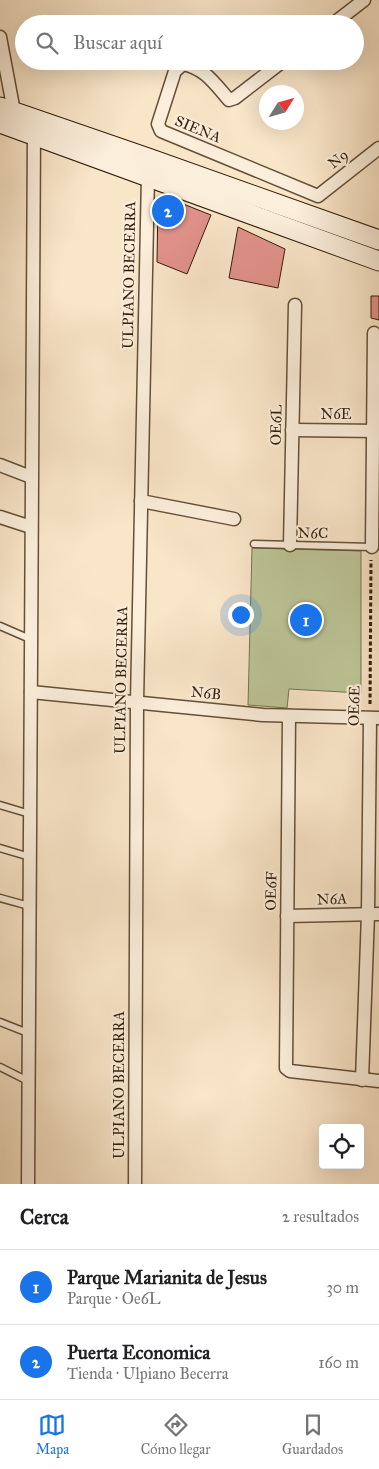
<!DOCTYPE html>
<html lang="es">
<meta charset="utf-8">
<style>
body{margin:0;font-family:"IM FELL Great Primer",serif;background:#f6f6f6;color:#202124}
.controls{position:absolute;right:15px;bottom:15px;display:grid;overflow:hidden;border-radius:5px;box-shadow:0 5px 20px #0002}
.controls button{width:45px;height:45px;display:grid;place-items:center;padding:0;border:0;border-bottom:1px solid #e0e0e0;background:#fff;color:#202124;font:25px sans-serif}
.compass{position:absolute;left:259px;top:85px;width:45px;height:45px;border-radius:50%;background:#fff;box-shadow:0 5px 20px #0002;rotate:53deg}
.you{position:absolute;left:240px;top:614px;width:18px;height:18px;margin:-12px;border:4px solid #fff;border-radius:50%;background:#1a73e8;box-shadow:0 0 0 8px #1a73e833}
.badge{display:grid;place-items:center;width:32px;height:32px;border-radius:50%;background:#1a73e8;color:#fff;font-size:16px;font-weight:700}
.pin{position:absolute;translate:-50% -50%;border:2px solid #fff;box-shadow:0 1px 5px #0006}
.list{margin:0;padding:0;list-style:none}
h2{display:flex;justify-content:space-between;align-items:center;height:65px;margin:0;padding:0 20px;font-size:21px}
h2 small{font-size:16px;font-weight:400;color:#757577}
.list li{display:grid;grid-template-columns:32px 1fr auto;gap:15px;align-items:center;box-sizing:border-box;height:75px;padding:0 20px;border-top:1px solid #e0e0e0}
.list b{display:block;font-size:19px;white-space:nowrap}
.list p{margin:0;font-size:16px;white-space:nowrap;color:#757577}
.list em{font-size:16px;font-style:normal;color:#757577}
.icon{flex:none;width:28px;height:28px;fill:none;stroke:currentColor;stroke-width:2;stroke-linecap:round;stroke-linejoin:round}
.map{position:relative;flex:none;width:379px;height:1184px;overflow:hidden}
.search{position:absolute;background:#fff;box-shadow:0 5px 20px #0002;left:15px;right:15px;top:15px;height:55px;display:flex;align-items:center;gap:12px;box-sizing:border-box;padding:0 18px;border-radius:28px;color:#757577;font-size:19px}
.sheet{height:215px;background:#fff}
nav{display:flex;justify-content:space-around;align-items:center;box-sizing:border-box;height:70px;border-top:1px solid #e0e0e0;background:#fff;font-size:14px;color:#757577}
nav a{display:grid;justify-items:center;gap:2px}
nav .on{color:#1a73e8}
.map>svg:first-child{display:block}
.green{fill:#bcc597;stroke:#787250}
.building{fill:#e19189;stroke:#331e08}
.lines{fill:none;stroke-linecap:round;stroke-linejoin:round}
.lane-casing{stroke:#645038;stroke-width:9}
.street-casing{stroke:#645038;stroke-width:15}
.secondary-casing{stroke:#331e08;stroke-width:21}
.path{stroke:#331e08;stroke-width:3;stroke-dasharray:4 2.5;stroke-linecap:butt}
.lane{stroke:#fbeedb;stroke-width:6}
.street{stroke:#fbeedb;stroke-width:12}
.secondary{stroke:#fbeedb;stroke-width:19}
.labels{text-anchor:middle;stroke-width:4.5;stroke-linejoin:round;paint-order:stroke}
.street-label{font-size:15px;fill:#331e08;stroke:#fbeedb}
</style>
<div class="map">
<svg width="379" height="1184" viewBox="0 0 379 1184">
<rect width="100%" height="100%" fill="#f9e5c8"/>
<filter id="stains"><feTurbulence type="fractalNoise" baseFrequency=".004" numOctaves="4"/><feColorMatrix values="0 0 0 0 .2 0 0 0 0 .09 0 0 0 0 .02 0 0 0 .5 -.17"/></filter>
<radialGradient id="worn" r=".72"><stop offset=".6" stop-color="#630" stop-opacity="0"/><stop offset="1" stop-color="#630" stop-opacity=".3"/></radialGradient>
<polygon class="green" points="252,548 361,551 361,693 289,689 287,708 248,705"/>
<g class="building">
<polygon points="163,196 211,215 187,274 157,262 158,199"/>
<polygon points="238,227 285,249 278,288 229,278"/>
<polygon points="371,296 379,296 379,320 371,318"/>
</g>
<g class="lines">
<g class="lane-casing">
<g id="lane">
<polyline points="254,544 372,547"/>
<polyline points="0,626 30,639"/>
<polyline points="0,805 30,814"/>
<polyline points="0,848 30,857"/>
<polyline points="0,898 29,906"/>
<polyline points="0,1022 28,1033"/>
<polyline points="0,1067 28,1081"/>
</g>
</g>
<g class="street-casing">
<g id="street">
<polyline points="333,24 364,0"/>
<polyline points="0,37 15,117"/>
<path d="M283 61 235 98 229 100C215 84 205 68 183 64L175 71 158 124 161 131 318 196 379 148"/>
<polyline points="292,430 379,431"/>
<polyline points="0,465 31,477"/>
<polyline points="141,501 234,519"/>
<polyline points="0,517 31,527"/>
<polyline points="290,545 295,305"/>
<polyline points="372,547 374,333"/>
<polyline points="31,692 263,715 379,718"/>
<polyline points="289,716 286,1068 290,1071 379,1081"/>
<polyline points="287,916 379,914"/>
<polyline points="362,1080 368,914 370,719"/>
<polyline points="28,1184 34,129"/>
<polyline points="135,1184 137,702 148,176"/>
</g>
</g>
<g class="secondary-casing">
<g id="secondary">
<polyline points="0,107 148,158 379,240"/>
<polyline points="0,123 379,261"/>
</g>
</g>
<polyline class="path" points="370,704 371,560"/>
<use href="#lane" class="lane"/>
<use href="#street" class="street"/>
<use href="#secondary" class="secondary"/>
</g>
<g class="labels">
<g class="street-label">
<text transform="translate(198 129) rotate(22)" y="5">SIENA</text>
<text transform="translate(338 159) rotate(-38)" y="5">N9</text>
<text transform="translate(129 275) rotate(-89)" y="5">ULPIANO BECERRA</text>
<text x="336" y="419">N6E</text>
<text transform="translate(276 425) rotate(-89)" y="5">OE6L</text>
<text transform="translate(313 533) rotate(1)" y="5">N6C</text>
<text transform="translate(121 680) rotate(-89)" y="5">ULPIANO BECERRA</text>
<text transform="translate(206 693) rotate(6)" y="5">N6B</text>
<text transform="translate(354 706) rotate(-89)" y="5">OE6E</text>
<text transform="translate(271 891) rotate(-89)" y="5">OE6F</text>
<text transform="translate(332 899) rotate(-2)" y="5">N6A</text>
<text transform="translate(119 1085) rotate(-90)" y="5">ULPIANO BECERRA</text>
</g>
</g>
<rect width="100%" height="100%" filter="url(#stains)"/>
<rect width="100%" height="100%" fill="url(#worn)"/>
</svg>
<div class="controls">
<button><svg class="icon" aria-label="locate" viewBox="0 0 24 24"><circle cx="12" cy="12" r="6"/><path d="M12 2v4M12 18v4M2 12h4M18 12h4"/></svg></button>
</div>
<svg class="compass" viewBox="-18 -18 36 36"><path d="M0-13l5 13h-10z" fill="#e53935"/><path d="M0 13l5-13h-10z" fill="#757577"/></svg>
<div class="you"></div>
<div class="pin badge" style="left:306px;top:620px">1</div>
<div class="pin badge" style="left:168px;top:211px">2</div>
<div class="search"><svg class="icon" aria-label="search" viewBox="0 0 24 24"><circle cx="10" cy="10" r="6"/><path d="M15 15l6 6"/></svg>Buscar aquí</div>
</div>
<section class="sheet">
<h2>Cerca<small>2 resultados</small></h2>
<ul class="list">
<li><span class="badge">1</span><div><b>Parque Marianita de Jesus</b><p>Parque · Oe6L</p></div><em>30 m</em></li>
<li><span class="badge">2</span><div><b>Puerta Economica</b><p>Tienda · Ulpiano Becerra</p></div><em>160 m</em></li>
</ul>
</section>
<nav>
<a class="on"><svg class="icon" aria-label="map" viewBox="0 0 24 24"><path d="M3 6l6-2 6 2 6-2v14l-6 2-6-2-6 2zM9 4v14M15 6v14"/></svg>Mapa</a>
<a><svg class="icon" aria-label="directions" viewBox="0 0 24 24"><path d="M12 3l9 9-9 9-9-9zM9 14v-3h6M13 9l2 2-2 2"/></svg>Cómo llegar</a>
<a><svg class="icon" aria-label="saved" viewBox="0 0 24 24"><path d="M7 4h10v16l-5-4-5 4z"/></svg>Guardados</a>
</nav>
